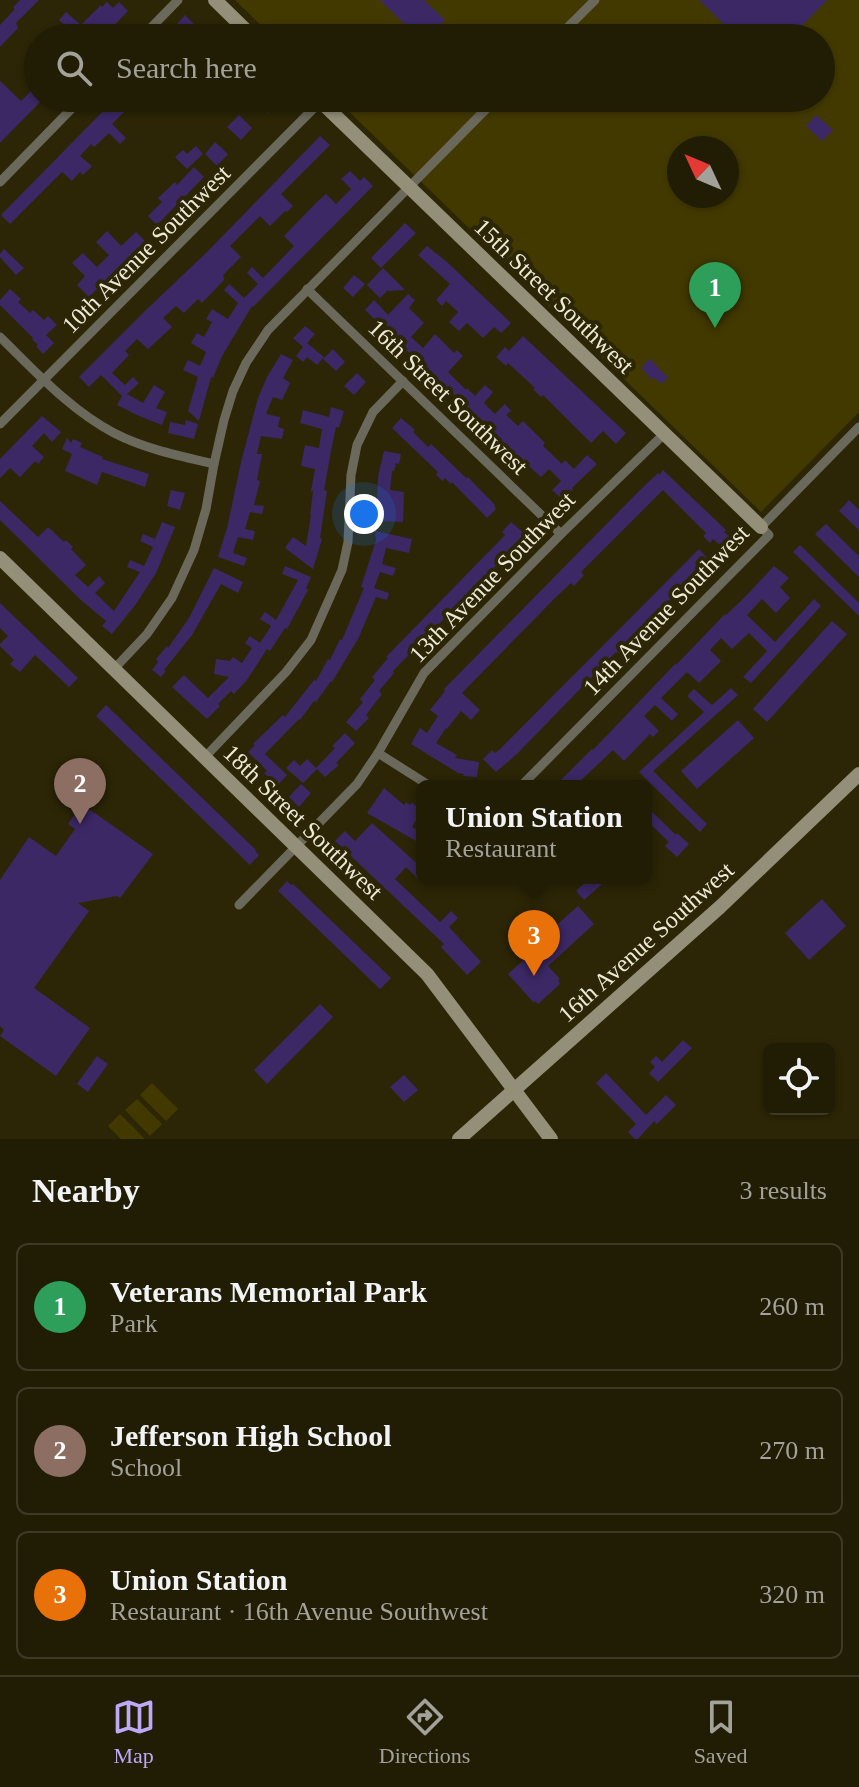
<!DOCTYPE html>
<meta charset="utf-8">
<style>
body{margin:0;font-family:"Times New Roman",serif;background:#2d2913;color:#f1f3f6}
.controls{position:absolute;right:24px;bottom:24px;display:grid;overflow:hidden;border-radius:12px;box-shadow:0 2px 6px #0004}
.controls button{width:72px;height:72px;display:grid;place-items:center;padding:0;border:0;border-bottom:2px solid #3e3a26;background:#211c04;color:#f1f3f6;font:40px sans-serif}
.compass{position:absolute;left:667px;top:136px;width:72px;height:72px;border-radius:50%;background:#211c04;box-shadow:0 2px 6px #0004;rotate:314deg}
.you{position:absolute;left:364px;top:514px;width:28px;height:28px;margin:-20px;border:6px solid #fff;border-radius:50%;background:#1a73e8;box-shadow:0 0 0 12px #1a73e833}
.badge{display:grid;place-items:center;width:52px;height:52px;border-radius:50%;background:#bcaaf6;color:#fff;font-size:26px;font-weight:700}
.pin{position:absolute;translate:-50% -66px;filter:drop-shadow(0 2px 4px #0008)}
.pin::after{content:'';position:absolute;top:42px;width:28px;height:24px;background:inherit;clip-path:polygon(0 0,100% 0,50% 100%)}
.popup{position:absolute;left:416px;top:780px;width:236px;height:104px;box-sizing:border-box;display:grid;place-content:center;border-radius:12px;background:#211c04;filter:drop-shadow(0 2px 6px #0005);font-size:26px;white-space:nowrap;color:#a2a19a}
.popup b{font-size:30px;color:#f1f3f6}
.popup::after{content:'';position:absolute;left:50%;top:100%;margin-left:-16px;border:16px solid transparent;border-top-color:#211c04}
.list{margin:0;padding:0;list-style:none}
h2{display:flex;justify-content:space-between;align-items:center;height:104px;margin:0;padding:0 32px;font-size:34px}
h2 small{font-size:26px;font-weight:400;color:#a2a19a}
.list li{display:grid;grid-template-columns:52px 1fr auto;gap:24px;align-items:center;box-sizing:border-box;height:128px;margin:0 16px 16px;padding:0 16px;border:2px solid #3e3a26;border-radius:12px}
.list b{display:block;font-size:30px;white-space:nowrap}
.list p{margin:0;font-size:26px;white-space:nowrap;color:#a2a19a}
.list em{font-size:26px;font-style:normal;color:#a2a19a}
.icon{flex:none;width:44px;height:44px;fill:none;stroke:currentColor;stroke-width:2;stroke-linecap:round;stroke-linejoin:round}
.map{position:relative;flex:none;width:859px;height:1139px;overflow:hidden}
.search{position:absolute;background:#211c04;box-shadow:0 2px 6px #0004;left:24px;right:24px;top:24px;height:88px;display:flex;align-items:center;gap:20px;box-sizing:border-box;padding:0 28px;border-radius:44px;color:#a2a19a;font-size:30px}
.sheet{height:536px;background:#211c04}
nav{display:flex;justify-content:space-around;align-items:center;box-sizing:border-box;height:112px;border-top:2px solid #3e3a26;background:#211c04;font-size:22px;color:#a2a19a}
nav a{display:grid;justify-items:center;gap:4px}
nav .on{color:#bcaaf6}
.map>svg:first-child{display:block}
.green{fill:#423901;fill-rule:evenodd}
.building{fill:#3c2865}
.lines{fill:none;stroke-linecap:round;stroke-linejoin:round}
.street{stroke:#6b695b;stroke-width:9}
.secondary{stroke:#938f78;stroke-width:14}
.labels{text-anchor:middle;stroke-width:8;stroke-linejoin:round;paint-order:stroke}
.street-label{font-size:24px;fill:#eeead8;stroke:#2c2606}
</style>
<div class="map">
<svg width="859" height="1139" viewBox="0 0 859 1139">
<rect width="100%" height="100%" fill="#2c2606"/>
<g class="green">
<path d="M235 0H859V412L761 512 335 98H821V38H274ZM679 148H727V196H679Z"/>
<polygon points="152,1083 178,1109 166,1121 140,1095"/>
<polygon points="137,1099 162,1124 150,1136 125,1110"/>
<polygon points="120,1114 145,1139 121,1139 108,1126"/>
</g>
<g class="building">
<polygon points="20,0 39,0 16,23 18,28 0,47 0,25 15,9 13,7"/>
<polygon points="380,0 424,0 445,20 427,38 419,38"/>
<polygon points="699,0 827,0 790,38 738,38"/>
<polygon points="107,2 113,8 119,2 128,11 102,38 79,38 59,20 66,12 81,25 101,5 102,7"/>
<polygon points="185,15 197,27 209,38 176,38 183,30 177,24"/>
<polygon points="0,81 21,101 38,84 38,98 44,98 0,143"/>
<polygon points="116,98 122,98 130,106 112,124 126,138 120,144 109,133 94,147 91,144 80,156 92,166 83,175 80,172 72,181 62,172 10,224 1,215"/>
<polygon points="252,98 271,98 277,104 268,113"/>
<polygon points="239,115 252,128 241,140 227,127"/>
<polygon points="816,115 833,130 822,141 806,126"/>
<polygon points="320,136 330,145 281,194 293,206 287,212 285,211 270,226 260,216 230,246 241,257 223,275 224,280 202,303 198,299 184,313 176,306 163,318 172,327 148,349 137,339 125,351 129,355 112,373 125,385 133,377 139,383 127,394 143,403 154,385 165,392 156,408 167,412 162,425 139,416 117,405 122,396 101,375 89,387 79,377 147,309 207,252"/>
<polygon points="215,142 228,154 217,166 205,154"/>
<polygon points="196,146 203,154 187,169 175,157 183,150 187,154"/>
<polygon points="194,167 204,177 157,225 148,216 162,202 158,198 175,182 177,185"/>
<polygon points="350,171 360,181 364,177 373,186 253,307 252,306 222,356 213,378 211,377 199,421 188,411 198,377 183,370 188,360 200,366 206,352 191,343 197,333 204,337 212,322 206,319 212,309 228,319 238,303 224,290 229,284 244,298 258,284 247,273 252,267 263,278 294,246 284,236 317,202 326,194 336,204 351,189 341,179"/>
<polygon points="405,223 416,233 381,268 371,258"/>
<polygon points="107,231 121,246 136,232 145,241 89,297 77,285 85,276 72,263 83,253 97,267 109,255 96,242"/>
<polygon points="427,246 447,262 511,323 501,333 494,327 483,338 467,323 459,331 449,322 458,312 446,301 442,306 436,300 450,284 418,255"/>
<polygon points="4,249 24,268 16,275 0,257 0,254"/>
<polygon points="383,268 405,290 387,291 380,298 367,285"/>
<polygon points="354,275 365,284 353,297 343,288"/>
<polygon points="10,289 21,299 18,302 30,313 33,310 44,320 48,316 57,325 46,335 54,343 43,354 36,346 38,345 32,339 33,338 0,305 0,300"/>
<polygon points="408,294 415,300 409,308 424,323 411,337 423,348 435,334 454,353 457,350 463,356 448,372 466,390 467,388 475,396 485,385 493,392 484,403 495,414 505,404 511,411 506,415 518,426 523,421 545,443 543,446 562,464 565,460 574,469 587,455 597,464 572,488 573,489 563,500 552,490 561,481 549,469 541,477 522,460 521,461 365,310 374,300 388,315"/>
<polygon points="305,326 315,334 307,343 324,357 317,365 307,357 303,362 296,356 303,347 293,338"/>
<polygon points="523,336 626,433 616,444 603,431 591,443 543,395 541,397 533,389 535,388 508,363 506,366 496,357 505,347 509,351"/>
<polygon points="333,349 345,362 336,371 323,359"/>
<polygon points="281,354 293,360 283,378 290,383 282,400 273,397 266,414 280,417 278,427 284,429 282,439 261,436 257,454 262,454 257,480 260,481 254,505 264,506 262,514 250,512 245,529 255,531 253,540 238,537 233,553 247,558 244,566 218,557 227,528 241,462 258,398 267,377"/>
<polygon points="650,359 668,378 661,384 654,377 652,380 642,369 644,367 642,366"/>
<polygon points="357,373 366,382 354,395 344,386"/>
<polygon points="331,407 344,411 339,428 336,427 331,451 324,490 327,491 320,538 322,539 313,569 285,548 293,537 306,546 311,515 310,515 313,491 311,491 315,469 301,466 305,445 319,448 322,429 300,423 303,410 329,417"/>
<polygon points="42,416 61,432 52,442 44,433 32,446 44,457 38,464 35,461 20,477 10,468 0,478 0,459"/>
<polygon points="401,418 415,430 413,432 428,447 431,444 466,478 468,477 494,504 496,509 487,518 452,482 451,484 445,478 442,481 436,474 438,472 392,428"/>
<polygon points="186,420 198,424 194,439 168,433 170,422 185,425"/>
<polygon points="67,438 71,443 73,439 82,443 80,447 103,457 102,459 149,474 145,487 102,472 97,485 65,471 72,454 62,449"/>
<polygon points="384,451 401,454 399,464 396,463 394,471 392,471 390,490 404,492 403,522 376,521 378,476"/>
<polygon points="663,470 726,530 724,532 731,538 722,547 713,539 710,543 703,536 706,533 663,490 581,572 584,575 574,586 571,583 554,599 462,693 480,710 471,720 461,711 447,729 446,728 436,743 457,755 455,758 479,762 477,777 463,776 464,774 458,773 411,744 420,728 427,733 438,716 430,710 445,691 444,689 640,490 658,473 659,475"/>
<polygon points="171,490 185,493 180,510 167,506"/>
<polygon points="849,500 859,510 859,530 839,511"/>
<polygon points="0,501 38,537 48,527 64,542 66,540 73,547 71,549 86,565 75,575 88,587 99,576 105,583 95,593 114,611 140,572 127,567 130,560 144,566 153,547 140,541 143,534 155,539 162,522 175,527 156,573 136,604 112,634 102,626 106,621 82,601 0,520"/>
<polygon points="511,522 525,534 508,551 509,552 493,569 393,671 394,673 379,691 382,694 366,715 369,718 356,731 346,722 363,702 360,699 375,680 372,677 388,658 386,657 505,535 502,532"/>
<polygon points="826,524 859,556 859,577 815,534"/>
<polygon points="375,531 412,539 409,553 386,548 382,564 396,568 393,576 380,572 374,588 389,593 387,600 376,597 358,639 332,682 331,681 316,702 314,701 300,720 299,719 265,754 287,775 278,785 264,773 267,771 248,752 255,745 253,744 283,715 285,717 314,680 316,681 328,659 330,660 340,639 342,640 364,588 361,587 376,540"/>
<polygon points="800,545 859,603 859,616 793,552"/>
<polygon points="699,549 709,560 617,653 616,652 517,754 496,772 483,759 492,750 495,753 499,750"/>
<polygon points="285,566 311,577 306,588 308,590 287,629 285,628 270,651 267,649 247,680 234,694 231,691 218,704 220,706 207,719 172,687 184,675 208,698 229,677 214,674 216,659 230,661 233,657 242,663 252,648 245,643 250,636 260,643 271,626 260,619 265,612 276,620 298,580 282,574"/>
<polygon points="774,566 789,578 780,587 790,598 776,613 762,599 747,615 775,642 814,599 821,606 751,683 743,677 767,651 749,633 732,649 721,638 710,650 721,661 699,683 687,672 661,698 678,714 672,721 655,705 644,716 659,731 653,737 650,734 624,761 613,750 575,786 555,786 592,749 593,750 615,727 675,664 676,665 725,614 726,615 744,598"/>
<polygon points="214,568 243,582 238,593 221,584 192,635 164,670 166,671 161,677 152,670 158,662 156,659 167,646 168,648 189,618"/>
<polygon points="0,603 78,678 69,687 35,655 20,672 10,664 14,660 0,646 0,644 8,636 0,628"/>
<polygon points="832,621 847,634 767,722 753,709"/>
<polygon points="731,688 738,695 653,771 707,824 700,832 639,772 704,712 687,696 694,689 712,705"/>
<polygon points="106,705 256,850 255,851 259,855 250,865 96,716"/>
<polygon points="738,720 754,738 697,789 681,771"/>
<polygon points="345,733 355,743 336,763 339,765 325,777 317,769 303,783 286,768 294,760 300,766 307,759 316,768 335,748 332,746"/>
<polygon points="301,784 311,793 299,807 289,797"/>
<polygon points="384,788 404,805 406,802 410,805 412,803 422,810 412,827 421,832 416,841 367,813"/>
<polygon points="80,806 88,811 89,809 153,854 120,898 117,896 78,903 89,911 34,988 90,1028 56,1076 0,1036 4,1030 0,1026 0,880 29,837 56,856 75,829 68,824"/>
<polygon points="646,806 676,835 677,833 689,844 677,857 665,846 669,842 646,820"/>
<polygon points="372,823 422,868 422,883 406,867 395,879 440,922 451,911 458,918 449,927 481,962 467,975 441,947 444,944 335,841 345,831 355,841"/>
<polygon points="590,878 609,878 584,900 576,891"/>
<polygon points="287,881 291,885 293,884 391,978 380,989 278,891"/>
<polygon points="822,899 846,926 809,960 785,933"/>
<polygon points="578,906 594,924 548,966 560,979 558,980 560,984 538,1004 535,1001 534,1003 508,974 544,942 541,939"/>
<polygon points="320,1004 333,1017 267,1084 254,1070"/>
<polygon points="683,1040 692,1048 658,1082 649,1073 655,1067 650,1062 656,1056 662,1062"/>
<polygon points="97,1056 108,1064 88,1092 77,1084"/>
<polygon points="606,1073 646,1115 666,1095 676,1105 657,1124 654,1121 638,1139 635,1139 628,1132 636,1124 596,1083"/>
<polygon points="404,1075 418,1090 404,1102 390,1087"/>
</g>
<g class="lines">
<g class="street">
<polyline points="141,38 178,0"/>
<polyline points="557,38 595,0"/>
<polyline points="0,182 82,98"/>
<polyline points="307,289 561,534"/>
<path d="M0 337C35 371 70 410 114 433 145 449 180 456 214 464"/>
<polyline points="0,424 320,102"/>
<polyline points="114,669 147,634 172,598 194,550 206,509 214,464 224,420 233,391 246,363 268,330 497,98"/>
<polyline points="378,753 430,786"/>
<polyline points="205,757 286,672 311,640 342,570 348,542 351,475 357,445 373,412 403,381"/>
<polyline points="521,786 769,535 761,527 859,427"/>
<polyline points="239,905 357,784 378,753 424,673 561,534 664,434"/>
</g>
<g class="secondary">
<polyline points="215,0 254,38"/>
<polyline points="317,98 761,527"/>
<polyline points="0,558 427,974 551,1139"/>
<polyline points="459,1139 720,907 859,774"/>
</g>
</g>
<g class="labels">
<g class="street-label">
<text transform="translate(146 249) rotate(-45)" y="8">10th Avenue Southwest</text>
<text transform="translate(554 296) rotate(44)" y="8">15th Street Southwest</text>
<text transform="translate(448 397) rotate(44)" y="8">16th Street Southwest</text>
<text transform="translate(492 577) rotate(-46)" y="8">13th Avenue Southwest</text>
<text transform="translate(666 610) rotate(-46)" y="8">14th Avenue Southwest</text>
<text transform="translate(303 822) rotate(44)" y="8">18th Street Southwest</text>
<text transform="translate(646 942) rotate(-42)" y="8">16th Avenue Southwest</text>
</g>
</g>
</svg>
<div class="controls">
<button><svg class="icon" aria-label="locate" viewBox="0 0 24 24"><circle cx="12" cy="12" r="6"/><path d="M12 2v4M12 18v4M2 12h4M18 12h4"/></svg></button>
</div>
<svg class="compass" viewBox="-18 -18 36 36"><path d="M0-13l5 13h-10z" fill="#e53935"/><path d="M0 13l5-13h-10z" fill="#a2a19a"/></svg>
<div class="you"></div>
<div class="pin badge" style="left:715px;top:328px;background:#2e9e5b">1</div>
<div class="pin badge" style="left:80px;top:824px;background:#8d6e63">2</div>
<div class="pin badge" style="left:534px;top:976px;background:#e8710a">3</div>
<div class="popup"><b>Union Station</b>Restaurant</div>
<div class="search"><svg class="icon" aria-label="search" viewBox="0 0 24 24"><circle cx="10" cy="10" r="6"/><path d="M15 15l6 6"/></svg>Search here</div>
</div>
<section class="sheet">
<h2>Nearby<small>3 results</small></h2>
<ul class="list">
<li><span class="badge" style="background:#2e9e5b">1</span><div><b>Veterans Memorial Park</b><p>Park</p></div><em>260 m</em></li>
<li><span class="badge" style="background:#8d6e63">2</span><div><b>Jefferson High School</b><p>School</p></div><em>270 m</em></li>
<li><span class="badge" style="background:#e8710a">3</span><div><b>Union Station</b><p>Restaurant · 16th Avenue Southwest</p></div><em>320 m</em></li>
</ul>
</section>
<nav>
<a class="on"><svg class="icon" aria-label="map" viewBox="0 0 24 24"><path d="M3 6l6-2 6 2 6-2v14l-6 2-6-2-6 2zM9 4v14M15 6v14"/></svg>Map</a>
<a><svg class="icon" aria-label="directions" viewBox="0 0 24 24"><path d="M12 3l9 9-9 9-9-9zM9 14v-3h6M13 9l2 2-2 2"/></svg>Directions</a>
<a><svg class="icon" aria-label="saved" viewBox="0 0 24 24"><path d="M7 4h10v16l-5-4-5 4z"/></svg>Saved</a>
</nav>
